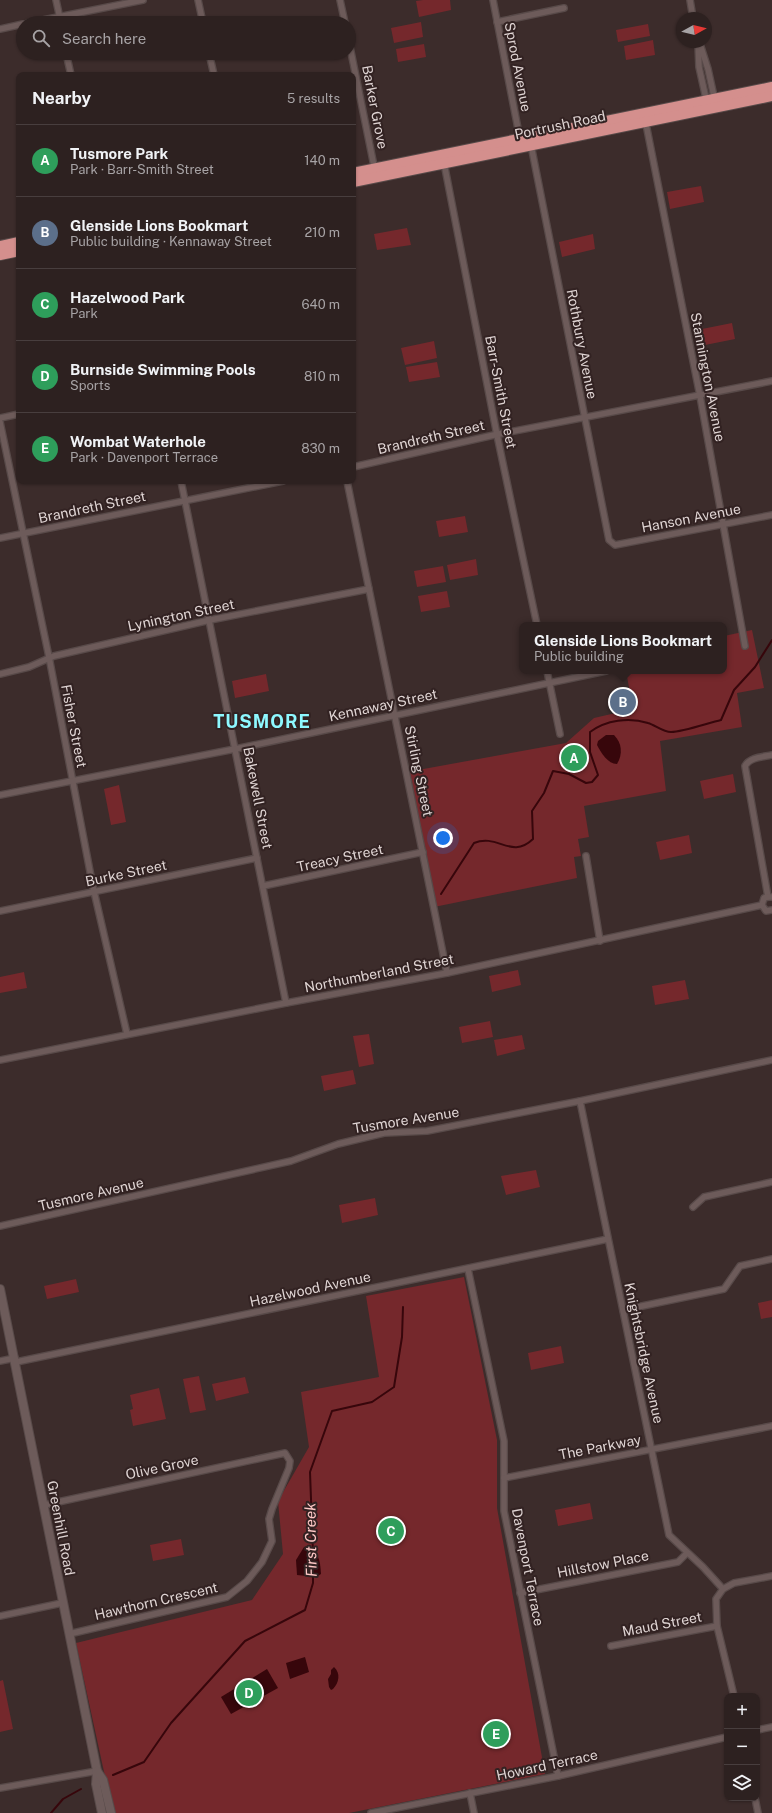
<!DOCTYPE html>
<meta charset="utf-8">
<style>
body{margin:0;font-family:"Public Sans",sans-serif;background:#392e2d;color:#f1f3f6}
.controls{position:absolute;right:12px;bottom:12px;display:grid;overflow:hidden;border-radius:8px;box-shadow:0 1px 3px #0004}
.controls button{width:36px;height:36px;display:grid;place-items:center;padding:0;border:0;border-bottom:1px solid #483e3e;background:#2d2120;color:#f1f3f6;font:20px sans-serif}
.compass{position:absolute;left:676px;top:12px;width:36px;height:36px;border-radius:50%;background:#2d2120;box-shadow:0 1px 3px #0004;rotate:82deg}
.you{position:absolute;left:443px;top:838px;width:14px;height:14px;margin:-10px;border:3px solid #fff;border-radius:50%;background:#1a73e8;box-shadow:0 0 0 6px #1a73e833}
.badge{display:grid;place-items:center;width:26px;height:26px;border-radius:50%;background:#db2777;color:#fff;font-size:13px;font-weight:700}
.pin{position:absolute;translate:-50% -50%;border:2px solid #fff;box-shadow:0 1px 4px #0006}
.popup{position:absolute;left:519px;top:622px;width:208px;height:52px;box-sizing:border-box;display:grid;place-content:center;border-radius:8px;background:#2d2120;filter:drop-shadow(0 1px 3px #0005);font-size:13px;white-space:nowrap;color:#a7a3a5}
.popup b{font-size:15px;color:#f1f3f6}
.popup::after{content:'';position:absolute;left:50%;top:100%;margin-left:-8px;border:8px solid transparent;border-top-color:#2d2120}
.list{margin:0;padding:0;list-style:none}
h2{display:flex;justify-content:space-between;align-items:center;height:52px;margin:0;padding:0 16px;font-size:17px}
h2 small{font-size:13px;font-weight:400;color:#a7a3a5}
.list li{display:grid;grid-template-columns:26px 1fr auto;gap:12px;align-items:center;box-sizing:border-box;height:72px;padding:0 16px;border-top:1px solid #483e3e}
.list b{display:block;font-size:15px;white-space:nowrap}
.list p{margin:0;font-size:13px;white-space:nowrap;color:#a7a3a5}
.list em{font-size:13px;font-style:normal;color:#a7a3a5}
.icon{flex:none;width:22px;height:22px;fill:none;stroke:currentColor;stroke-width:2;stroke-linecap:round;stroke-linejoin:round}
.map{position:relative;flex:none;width:772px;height:1813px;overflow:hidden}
.search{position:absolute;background:#2d2120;box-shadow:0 1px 3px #0004;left:16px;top:16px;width:340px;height:44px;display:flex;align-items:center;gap:10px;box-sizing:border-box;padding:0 14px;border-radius:22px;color:#a7a3a5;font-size:15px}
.panel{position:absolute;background:#2d2120;box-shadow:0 1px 3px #0004;left:16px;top:72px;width:340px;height:412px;border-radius:8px}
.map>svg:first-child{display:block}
.green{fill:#75282c}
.water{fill:#37060b}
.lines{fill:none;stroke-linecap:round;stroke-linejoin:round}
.stream{stroke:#37060b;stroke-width:2}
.minor-casing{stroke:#584a49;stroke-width:8}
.secondary-casing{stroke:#584a49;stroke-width:10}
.trunk-casing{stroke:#584a49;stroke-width:12}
.minor{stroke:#6d5b5a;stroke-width:5.5}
.secondary{stroke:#6d5b5a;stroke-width:8}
.trunk{stroke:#d48f8d;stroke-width:10}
.labels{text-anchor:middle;stroke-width:4;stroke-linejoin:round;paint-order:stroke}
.street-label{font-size:14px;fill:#dfd4d3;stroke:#322222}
.water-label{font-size:15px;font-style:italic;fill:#ffc8c6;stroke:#322222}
.district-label{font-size:18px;font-weight:bold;letter-spacing:1px;fill:#8df8ff;stroke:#322222}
</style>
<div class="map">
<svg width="772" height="1813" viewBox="0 0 772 1813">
<rect width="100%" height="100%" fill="#3c2c2b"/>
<g class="green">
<polygon points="423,0 450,0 451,10 419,17 416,1"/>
<polygon points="247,16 249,23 215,23"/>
<polygon points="421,22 423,37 394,43 391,28"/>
<polygon points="648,24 650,36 618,42 616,30"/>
<polygon points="653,40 655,55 626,60 624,46"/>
<polygon points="424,44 426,57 398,62 396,49"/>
<polygon points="701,186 704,202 670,209 667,192"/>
<polygon points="407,228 411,245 377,250 374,234"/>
<polygon points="593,234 595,249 562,257 559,242"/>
<polygon points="732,323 735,339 700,346 697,330"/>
<polygon points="434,341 437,358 405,365 401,348"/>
<polygon points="437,362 440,377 409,382 406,367"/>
<polygon points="465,516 468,532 439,537 436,521"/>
<polygon points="476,559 478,575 450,580 447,565"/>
<polygon points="443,566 446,582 417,587 414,571"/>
<polygon points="447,591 450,607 421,612 418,596"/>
<polygon points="752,630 764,688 737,693 742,727 660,741 666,791 584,806 589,837 578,839 581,856 574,857 577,878 434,907 407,772 566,743 594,718 633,709 626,671 724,671 724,636"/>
<polygon points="266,674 269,691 235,698 232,681"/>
<polygon points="733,774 736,792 704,799 700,781"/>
<polygon points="119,785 126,822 111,825 104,789"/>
<polygon points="689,835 692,853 660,860 656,842"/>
<polygon points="518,970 521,985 492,992 489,976"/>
<polygon points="24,972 27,988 0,993 0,977"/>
<polygon points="685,980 689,999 655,1005 652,986"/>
<polygon points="490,1021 493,1037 462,1043 459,1027"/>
<polygon points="369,1034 374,1064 359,1067 353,1036"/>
<polygon points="522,1035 525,1049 497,1056 494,1040"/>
<polygon points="353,1070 356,1084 324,1091 321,1076"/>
<polygon points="536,1170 540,1187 506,1195 501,1176"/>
<polygon points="375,1198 378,1215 342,1223 339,1205"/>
<polygon points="464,1277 497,1440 497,1508 545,1774 349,1813 113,1813 76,1643 252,1600 283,1554 278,1501 309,1447 301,1392 379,1377 366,1296"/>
<polygon points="76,1279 79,1292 47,1299 44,1286"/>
<polygon points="772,1300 772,1317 761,1319 758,1303"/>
<polygon points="561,1346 564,1363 531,1370 528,1353"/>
<polygon points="199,1376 206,1410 190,1413 183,1379"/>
<polygon points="245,1377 249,1393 216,1401 212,1384"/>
<polygon points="159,1388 166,1419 133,1426 130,1410 133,1409 130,1395"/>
<polygon points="590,1503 593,1519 558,1526 555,1510"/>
<polygon points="181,1539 184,1555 153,1561 150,1545"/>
<polygon points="3,1680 13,1729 0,1732 0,1681"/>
</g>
<g class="water">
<path d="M606 735H614C622 743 623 754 617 764 608 764 601 753 597 745L598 741Z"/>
<path d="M304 1547C319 1550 320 1560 321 1574L316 1577 297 1575 296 1560Z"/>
<polygon points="305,1657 309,1672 290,1679 286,1663"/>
<path d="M334 1667C341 1673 339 1683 333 1689L331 1690 329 1687 328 1679 331 1674V1670Z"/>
<polygon points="267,1669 278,1688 231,1714 221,1697"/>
</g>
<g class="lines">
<g class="stream">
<path d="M441 894 474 843C498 833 511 860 533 839L532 811 544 793 553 771 569 774 586 783 592 782 598 775 590 752V732C606 720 629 717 648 723 655 725 663 732 671 732 683 732 708 723 721 720L734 690 755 667 772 640"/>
<polyline points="313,1553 310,1472 332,1411 372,1402 394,1387 402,1337 403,1307"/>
<polyline points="113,1775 144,1762 171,1723 245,1641 305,1610 313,1583 313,1575"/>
<polyline points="51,1813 63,1799 81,1789"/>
</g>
<g class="minor-casing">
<g id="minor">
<polyline points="56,0 61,23"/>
<polyline points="198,0 203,23"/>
<polyline points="340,0 345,23"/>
<polyline points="493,0 520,139"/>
<polyline points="690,0 693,18"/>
<polyline points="497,22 564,8"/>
<polyline points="28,23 143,0"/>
<polyline points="0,29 23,24"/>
<polyline points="349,42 375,171"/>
<polyline points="698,42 699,67 707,103"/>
<polyline points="700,44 708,69 715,101"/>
<polyline points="66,53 71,75"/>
<polyline points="209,53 214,75"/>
<polyline points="645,119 700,396 745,646"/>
<polyline points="531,145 609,540 615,545 772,515"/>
<polyline points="444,163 497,435 537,625"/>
<polyline points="0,418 19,414"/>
<polyline points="0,422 49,657 93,887 127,1034"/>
<polyline points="353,467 494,435 772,381"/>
<polyline points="181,481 286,1003"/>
<polyline points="347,481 447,973"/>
<polyline points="0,538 283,481"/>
<polyline points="547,671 560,734"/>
<polyline points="0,674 29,667 54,656 210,620 369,589"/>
<polyline points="0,795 240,748 606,671"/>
<polyline points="586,856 600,941"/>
<polyline points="263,886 423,852"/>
<path d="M768 897 745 766C750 757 763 757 772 755"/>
<polyline points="772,897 768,897 764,898 762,905 766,911 772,910"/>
<polyline points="0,911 257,858"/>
<polyline points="0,1060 286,1003 447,973 762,905"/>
<polyline points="580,1101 669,1535 703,1567 723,1589"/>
<polyline points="693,1207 704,1197 772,1182"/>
<polyline points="0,1226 291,1161 338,1144 384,1133 427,1131 580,1101 772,1060"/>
<polyline points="468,1269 504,1441 504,1511 558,1776"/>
<polyline points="623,1310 724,1289 740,1266 772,1259"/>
<polyline points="0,1361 15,1358"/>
<polyline points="16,1362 608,1239"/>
<polyline points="504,1478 772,1426"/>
<polyline points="44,1505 285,1453 290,1461 289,1468 272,1509 269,1519 272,1541 262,1562 247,1581 227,1597 69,1634"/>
<polyline points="520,1593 678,1562 687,1553"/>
<polyline points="0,1616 62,1603"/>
<polyline points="611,1646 717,1626"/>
<polyline points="734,1696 717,1626 716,1599 723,1589 734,1583 772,1576"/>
<polyline points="757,1730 772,1727"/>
<polyline points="0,1788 97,1771"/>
<polyline points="470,1793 474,1813"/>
<polyline points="755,1798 758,1813"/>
<polyline points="371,1813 558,1776 727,1737"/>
</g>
</g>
<g class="secondary-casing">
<g id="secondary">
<polyline points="0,1289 97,1771 96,1784 102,1813"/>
<polyline points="97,1771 103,1780 111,1813"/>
</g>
</g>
<g class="trunk-casing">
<g id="trunk">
<polyline points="353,173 772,87"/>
<polyline points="353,182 772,96"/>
<polyline points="0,246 19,242"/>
<polyline points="0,255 19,251"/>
</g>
</g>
<use href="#minor" class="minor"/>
<use href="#secondary" class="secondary"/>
<use href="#trunk" class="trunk"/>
</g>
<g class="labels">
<g class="street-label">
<text transform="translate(518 67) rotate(79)" y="5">Sprod Avenue</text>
<text transform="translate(375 107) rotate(79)" y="5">Barker Grove</text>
<text transform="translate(560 125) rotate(-12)" y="5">Portrush Road</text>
<text transform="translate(582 344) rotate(79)" y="5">Rothbury Avenue</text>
<text transform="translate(708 377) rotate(79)" y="5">Stannington Avenue</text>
<text transform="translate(501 392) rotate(79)" y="5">Barr-Smith Street</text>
<text transform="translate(431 437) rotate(-13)" y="5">Brandreth Street</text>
<text transform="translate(92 507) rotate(-12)" y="5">Brandreth Street</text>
<text transform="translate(691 518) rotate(-11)" y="5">Hanson Avenue</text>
<text transform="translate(181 615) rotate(-12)" y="5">Lynington Street</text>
<text transform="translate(383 705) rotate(-12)" y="5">Kennaway Street</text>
<text transform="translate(74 726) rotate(79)" y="5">Fisher Street</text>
<text transform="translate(419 771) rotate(78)" y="5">Stirling Street</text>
<text transform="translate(258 798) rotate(79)" y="5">Bakewell Street</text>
<text transform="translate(340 858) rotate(-12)" y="5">Treacy Street</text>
<text transform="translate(126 873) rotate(-12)" y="5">Burke Street</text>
<text transform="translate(379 973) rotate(-11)" y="5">Northumberland Street</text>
<text transform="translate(406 1120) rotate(-9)" y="5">Tusmore Avenue</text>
<text transform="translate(91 1194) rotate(-13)" y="5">Tusmore Avenue</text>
<text transform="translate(310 1289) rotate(-12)" y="5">Hazelwood Avenue</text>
<text transform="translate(644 1353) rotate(78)" y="5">Knightsbridge Avenue</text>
<text transform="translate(600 1447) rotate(-11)" y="5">The Parkway</text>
<text transform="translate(162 1467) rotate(-12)" y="5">Olive Grove</text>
<text transform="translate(61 1528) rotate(79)" y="5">Greenhill Road</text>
<text transform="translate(603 1564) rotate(-11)" y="5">Hillstow Place</text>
<text transform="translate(528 1567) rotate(79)" y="5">Davenport Terrace</text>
<text transform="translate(156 1601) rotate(-13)" y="5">Hawthorn Crescent</text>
<text transform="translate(662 1624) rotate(-11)" y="5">Maud Street</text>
<text transform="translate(547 1765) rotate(-12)" y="5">Howard Terrace</text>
</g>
<g class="water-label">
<text transform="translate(311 1540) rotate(-91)" y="5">First Creek</text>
</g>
<g class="district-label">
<text x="262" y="728">TUSMORE</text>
</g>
</g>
</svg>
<div class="controls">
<button>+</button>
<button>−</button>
<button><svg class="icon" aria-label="layers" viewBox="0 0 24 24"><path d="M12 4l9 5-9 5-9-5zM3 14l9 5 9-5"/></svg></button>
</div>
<svg class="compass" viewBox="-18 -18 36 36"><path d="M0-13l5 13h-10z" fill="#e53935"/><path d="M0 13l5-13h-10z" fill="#a7a3a5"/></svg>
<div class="you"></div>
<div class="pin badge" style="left:574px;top:758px;background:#2e9e5b">A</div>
<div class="pin badge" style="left:623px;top:702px;background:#5c6f8a">B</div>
<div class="popup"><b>Glenside Lions Bookmart</b>Public building</div>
<div class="pin badge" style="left:391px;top:1531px;background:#2e9e5b">C</div>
<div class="pin badge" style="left:249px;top:1693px;background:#2e9e5b">D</div>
<div class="pin badge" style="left:496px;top:1734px;background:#2e9e5b">E</div>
<div class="search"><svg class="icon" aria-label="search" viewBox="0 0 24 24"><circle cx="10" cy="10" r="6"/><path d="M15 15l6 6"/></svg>Search here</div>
<section class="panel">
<h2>Nearby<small>5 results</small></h2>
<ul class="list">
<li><span class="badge" style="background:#2e9e5b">A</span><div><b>Tusmore Park</b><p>Park · Barr-Smith Street</p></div><em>140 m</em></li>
<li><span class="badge" style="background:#5c6f8a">B</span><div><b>Glenside Lions Bookmart</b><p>Public building · Kennaway Street</p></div><em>210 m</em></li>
<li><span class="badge" style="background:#2e9e5b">C</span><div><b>Hazelwood Park</b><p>Park</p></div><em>640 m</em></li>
<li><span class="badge" style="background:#2e9e5b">D</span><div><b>Burnside Swimming Pools</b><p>Sports</p></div><em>810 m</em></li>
<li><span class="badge" style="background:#2e9e5b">E</span><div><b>Wombat Waterhole</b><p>Park · Davenport Terrace</p></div><em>830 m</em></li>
</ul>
</section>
</div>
